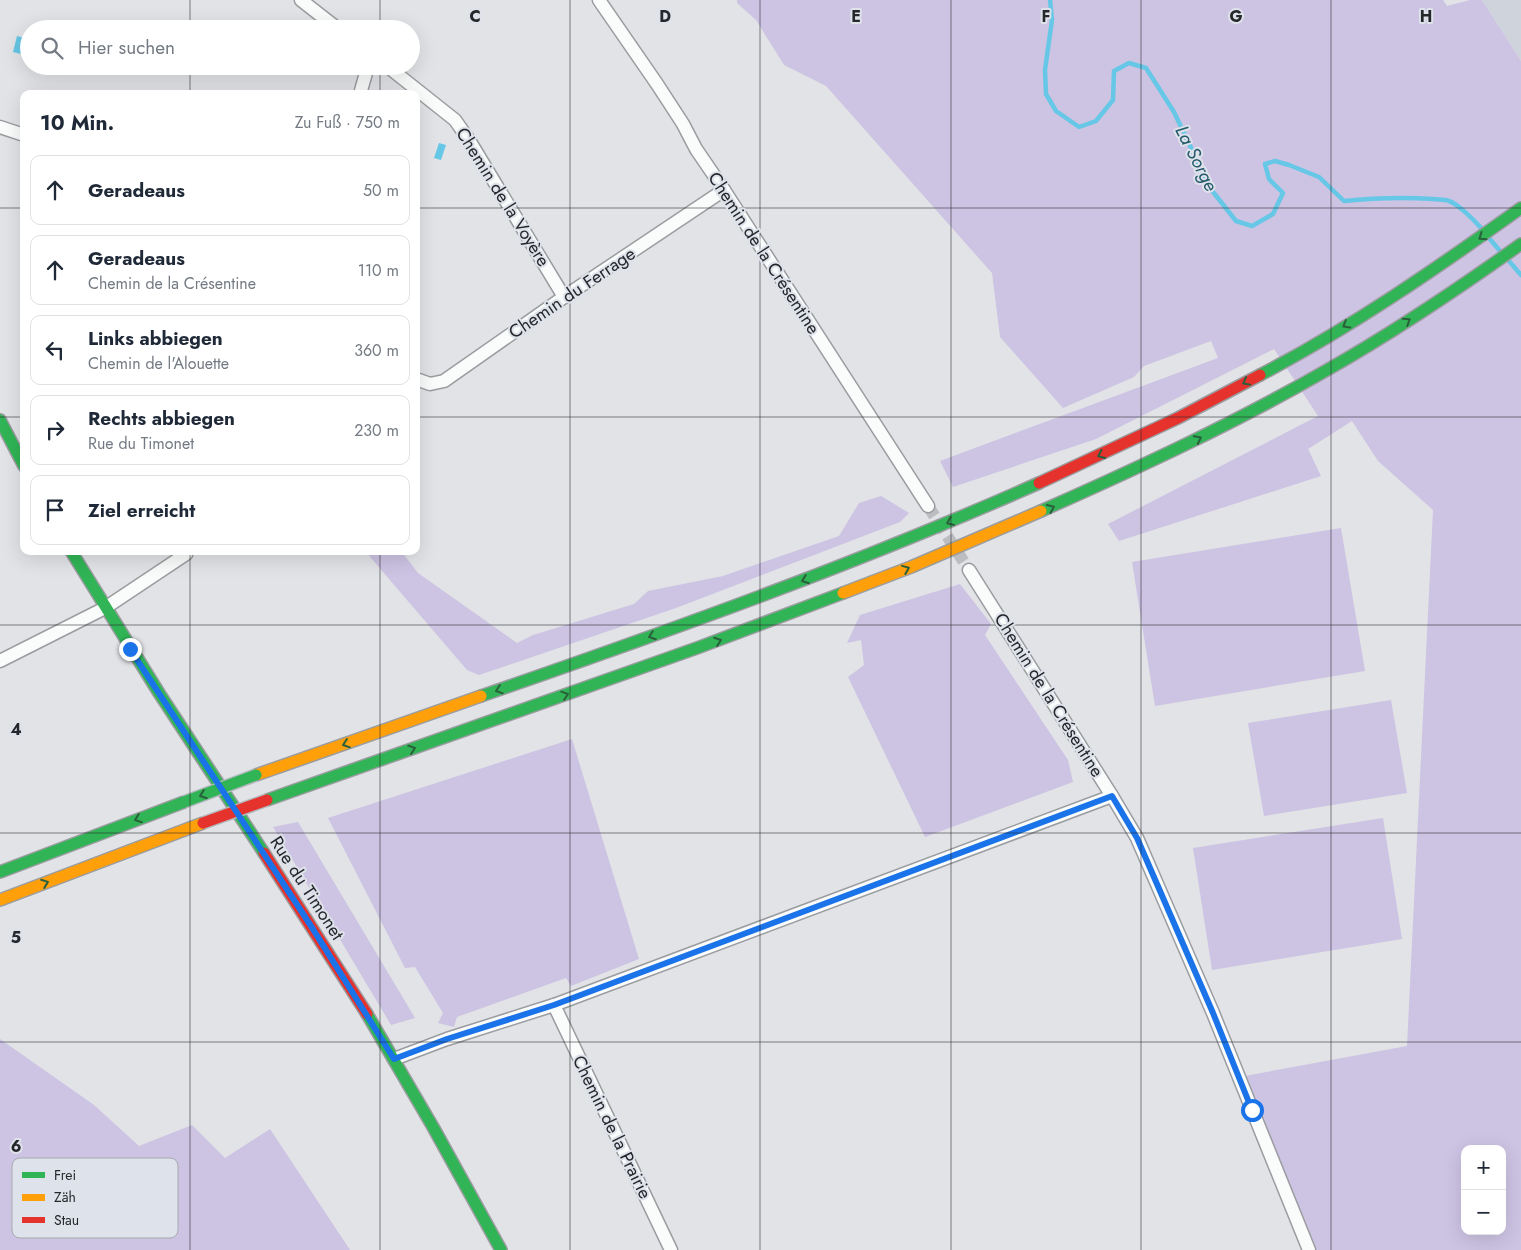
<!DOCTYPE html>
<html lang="de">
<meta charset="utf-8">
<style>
body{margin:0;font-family:Jost,sans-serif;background:#f6f6f7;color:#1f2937}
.controls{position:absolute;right:15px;bottom:15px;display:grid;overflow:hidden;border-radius:10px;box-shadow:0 5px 20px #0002}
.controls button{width:45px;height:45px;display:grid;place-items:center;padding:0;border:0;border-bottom:1px solid #e0e1e3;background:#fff;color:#1f2937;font:25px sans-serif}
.stop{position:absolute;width:15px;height:15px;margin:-11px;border:4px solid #1a73e8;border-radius:50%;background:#fff}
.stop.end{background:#1a73e8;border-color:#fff;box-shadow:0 1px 5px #0008}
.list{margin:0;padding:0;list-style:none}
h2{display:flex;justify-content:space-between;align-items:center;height:65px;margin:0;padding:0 20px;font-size:21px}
h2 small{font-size:16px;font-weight:400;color:#747a83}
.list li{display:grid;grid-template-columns:32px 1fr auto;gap:15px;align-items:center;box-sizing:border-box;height:70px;margin:0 10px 10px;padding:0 10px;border:1px solid #e0e1e3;border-radius:10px}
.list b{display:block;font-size:19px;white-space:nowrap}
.list p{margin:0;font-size:16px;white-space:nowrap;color:#747a83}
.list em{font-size:16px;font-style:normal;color:#747a83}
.icon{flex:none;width:28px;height:28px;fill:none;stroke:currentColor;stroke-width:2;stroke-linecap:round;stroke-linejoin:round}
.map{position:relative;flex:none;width:1521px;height:1250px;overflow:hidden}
.search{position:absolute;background:#fff;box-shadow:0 5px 20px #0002;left:20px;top:20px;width:400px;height:55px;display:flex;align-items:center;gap:12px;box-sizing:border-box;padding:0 18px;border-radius:28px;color:#747a83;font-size:19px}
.panel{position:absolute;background:#fff;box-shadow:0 5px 20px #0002;left:20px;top:90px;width:400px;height:465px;border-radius:10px}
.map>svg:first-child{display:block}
.built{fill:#ced3dc}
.green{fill:#cdc3e3;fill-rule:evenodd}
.water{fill:#66c7e6}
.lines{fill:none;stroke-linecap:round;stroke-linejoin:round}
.stream{stroke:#66c7e6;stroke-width:4.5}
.street-tunnel{stroke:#bcbdc1;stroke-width:12;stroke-dasharray:12 6;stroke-linecap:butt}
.street-casing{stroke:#9a9c9f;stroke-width:15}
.fast-casing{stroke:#9a9c9f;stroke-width:14}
.slow-casing{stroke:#9a9c9f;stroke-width:14}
.jam-casing{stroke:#9a9c9f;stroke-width:14}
.street{stroke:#fafbfb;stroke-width:12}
.fast{stroke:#30b455;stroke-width:11}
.slow{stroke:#ff9f0a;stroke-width:11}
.jam{stroke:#e5322d;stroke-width:11}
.fast-bridge-casing{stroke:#b3b9bf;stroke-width:14;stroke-linecap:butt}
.jam-bridge-casing{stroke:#b3b9bf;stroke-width:14;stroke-linecap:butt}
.fast-bridge{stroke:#30b455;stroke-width:11}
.jam-bridge{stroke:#e5322d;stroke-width:11}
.oneway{stroke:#2a5f3b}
.route{stroke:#1a73e8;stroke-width:6}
.grid{fill:none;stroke:#26272a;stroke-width:1;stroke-opacity:0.55}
.labels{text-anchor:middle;stroke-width:4;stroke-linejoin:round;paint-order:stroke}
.street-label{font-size:18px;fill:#26272a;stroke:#dee2ea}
.water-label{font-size:19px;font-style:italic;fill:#265a6d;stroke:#dee2ea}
.key{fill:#dee2ea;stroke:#a7aab0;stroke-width:1}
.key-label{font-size:14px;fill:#26272a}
.grid-label{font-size:16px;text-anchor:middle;font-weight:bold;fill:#26272a;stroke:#dee2ea;stroke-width:4;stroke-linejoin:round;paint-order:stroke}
</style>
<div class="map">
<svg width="1521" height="1250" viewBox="0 0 1521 1250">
<rect width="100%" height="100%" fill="#e1e3e7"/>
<polygon class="built" points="1482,0 1521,0 1521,61"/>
<g class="green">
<path d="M737 0H1443L1447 6 1470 0H1482L1521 61V1250H1315L1245 1076 1407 1046 1433 510 1378 461 1352 421 1308 449 1321 476 1119 541 1108 524 1318 416 1274 349 1096 439 953 487 940 461 1218 358 1211 341 1144 366 1134 377 1063 408 1000 337 992 273 826 86 784 65 756 20 737 3ZM1465 1149H1502V1231H1465Z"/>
<polygon points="881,496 909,513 900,522 676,608 479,675 467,670 365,551 401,551 418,573 517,643 533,635 634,604 648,591 723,576 839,536 859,503"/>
<polygon points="1341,528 1365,671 1155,706 1132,562"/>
<polygon points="960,584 991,624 985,635 1068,760 1073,782 925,837 848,677 864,665 861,640 847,643 860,615"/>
<polygon points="1391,700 1407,793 1264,816 1248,723"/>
<polygon points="572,739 639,959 571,986 566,978 457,1017 454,1027 438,1023 443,1013 415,967 405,968 328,818"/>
<polygon points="1383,818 1402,939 1212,970 1193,848"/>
<polygon points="298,822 415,1018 391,1025 273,827"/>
<polygon points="0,1039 94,1105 139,1146 192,1125 225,1158 270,1129 350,1250 0,1250"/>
</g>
<g class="water">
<polygon points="17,36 25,38 21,54 13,52"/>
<polygon points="439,143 446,145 441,160 434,158"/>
</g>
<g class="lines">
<g class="stream">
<path d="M1050 0 1052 20 1045 70 1046 94 1056 111 1079 127 1096 121 1113 100 1114 71 1129 63 1146 68 1174 112 1210 188 1236 221 1252 226 1273 214 1283 193 1269 179 1265 164 1275 161 1289 165 1319 177 1344 201C1373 198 1403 197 1433 199 1438 200 1444 199 1449 201 1458 204 1474 220 1481 228"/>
<polyline points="1489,238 1500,251"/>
<polyline points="1509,261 1521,275"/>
</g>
<polyline class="street-tunnel" points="928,506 969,570"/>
<g class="street-casing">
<g id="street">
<polyline points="301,0 338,29"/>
<polyline points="599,0 657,84 683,124 696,149 724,190 928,506"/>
<polyline points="387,66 455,120 469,140 564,297"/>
<polyline points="360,94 368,66"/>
<polyline points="0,127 24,135"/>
<polyline points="416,379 430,384 444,381 564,297 724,190"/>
<polyline points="969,570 1112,796 1137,838 1213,1013 1309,1250"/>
<polyline points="0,661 105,608 186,554 185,551"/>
<polyline points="554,1005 671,1250"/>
<polyline points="394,1059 447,1039 554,1005 1112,796"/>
</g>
</g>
<g class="fast-casing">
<g id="fast">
<path d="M1260 375C1352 327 1437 268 1521 208"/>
<polyline points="0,420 24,466"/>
<path d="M1041 511C1138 468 1235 423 1327 370 1394 332 1458 289 1521 244"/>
<polyline points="71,551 159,693 264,853"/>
<path d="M481 696C669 631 857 564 1039 483"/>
<polyline points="267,800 697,648 843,593"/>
<polyline points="0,872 184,802"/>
<polyline points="367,1014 433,1127 501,1250"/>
</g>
</g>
<g class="slow-casing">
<g id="slow">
<polyline points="843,593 911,567 1041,511"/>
<polyline points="256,775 481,696"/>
<polyline points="0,900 203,823"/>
</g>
</g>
<g class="jam-casing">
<g id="jam">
<polyline points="1039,483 1178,418 1260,375"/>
<polyline points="264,853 367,1014"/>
</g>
</g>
<use href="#street" class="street"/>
<use href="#fast" class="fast"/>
<use href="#slow" class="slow"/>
<use href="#jam" class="jam"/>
<g class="fast-bridge-casing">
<polyline id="fast-bridge" points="184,802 256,775"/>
</g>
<g class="jam-bridge-casing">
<polyline id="jam-bridge" points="203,823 267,800"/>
</g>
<use href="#fast-bridge" class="fast-bridge"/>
<use href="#jam-bridge" class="jam-bridge"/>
</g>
<defs><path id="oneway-chevron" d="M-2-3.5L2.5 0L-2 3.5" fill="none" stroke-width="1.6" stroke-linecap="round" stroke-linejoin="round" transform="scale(1.25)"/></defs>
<g class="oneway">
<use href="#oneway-chevron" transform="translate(1482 237) rotate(145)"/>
<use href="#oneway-chevron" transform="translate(1407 321) rotate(-33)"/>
<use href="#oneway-chevron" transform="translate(1346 325) rotate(149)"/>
<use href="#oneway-chevron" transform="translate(1246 382) rotate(151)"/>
<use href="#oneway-chevron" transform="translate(1198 439) rotate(-27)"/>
<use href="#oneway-chevron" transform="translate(1101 455) rotate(155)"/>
<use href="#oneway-chevron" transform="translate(1051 508) rotate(-24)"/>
<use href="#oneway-chevron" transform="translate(950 522) rotate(157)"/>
<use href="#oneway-chevron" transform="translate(906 569) rotate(-22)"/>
<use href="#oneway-chevron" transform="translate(805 580) rotate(159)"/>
<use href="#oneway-chevron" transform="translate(652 636) rotate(160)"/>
<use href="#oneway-chevron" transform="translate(718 641) rotate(-20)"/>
<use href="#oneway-chevron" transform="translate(499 690) rotate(161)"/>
<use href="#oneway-chevron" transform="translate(565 695) rotate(-19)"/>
<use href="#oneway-chevron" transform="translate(346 744) rotate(161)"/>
<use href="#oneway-chevron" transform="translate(412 749) rotate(-19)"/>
<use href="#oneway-chevron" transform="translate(203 795) rotate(160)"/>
<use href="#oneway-chevron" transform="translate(138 819) rotate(159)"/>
<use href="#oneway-chevron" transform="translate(45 883) rotate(-21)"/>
</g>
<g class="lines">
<polyline class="route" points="130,649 311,926 394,1059 447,1039 554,1005 1112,796 1137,838 1213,1013 1252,1110"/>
</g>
<path class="grid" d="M190 0V29M380 0V29M570 0V1250M760 0V1250M951 0V1250M1141 0V1250M1331 0V1250M190 66V94M380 66V94M0 208H24M416 208H1521M0 417H24M416 417H1521M190 551V1250M380 551V1250M0 625H1521M0 833H1521M0 1042H1521"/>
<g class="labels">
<g class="street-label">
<text transform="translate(503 197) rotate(58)" y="6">Chemin de la Voyère</text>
<text transform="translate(764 253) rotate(57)" y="6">Chemin de la Crésentine</text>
<text transform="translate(572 293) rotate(-34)" y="6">Chemin du Ferrage</text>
<text transform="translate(1049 695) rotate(58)" y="6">Chemin de la Crésentine</text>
<text transform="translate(307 888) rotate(57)" y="6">Rue du Timonet</text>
<text transform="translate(612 1127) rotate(64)" y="6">Chemin de la Prairie</text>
</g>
<g class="water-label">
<text transform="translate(1197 158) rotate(63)" y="7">La Sorge</text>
</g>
</g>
<rect x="12" y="1158" width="166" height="80" rx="8" class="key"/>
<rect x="22" y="1172" width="23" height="6" fill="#30b455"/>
<rect x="22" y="1194" width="23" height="7" fill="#ff9f0a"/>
<rect x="22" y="1217" width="23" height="6" fill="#e5322d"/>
<g class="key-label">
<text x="54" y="1180">Frei</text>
<text x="54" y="1202">Zäh</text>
<text x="54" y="1225">Stau</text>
</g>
<g class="grid-label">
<text x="475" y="22">C</text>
<text x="665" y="22">D</text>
<text x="856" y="22">E</text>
<text x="1046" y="22">F</text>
<text x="1236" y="22">G</text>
<text x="1426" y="22">H</text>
<text x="16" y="735">4</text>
<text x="16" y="943">5</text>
<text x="16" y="1152">6</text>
</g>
</svg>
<div class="controls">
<button>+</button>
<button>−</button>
</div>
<div class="stop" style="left:1252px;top:1110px"></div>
<div class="stop end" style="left:130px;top:649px"></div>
<div class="search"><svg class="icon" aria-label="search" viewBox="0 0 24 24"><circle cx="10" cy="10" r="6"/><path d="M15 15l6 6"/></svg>Hier suchen</div>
<section class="panel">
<h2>10 Min.<small>Zu Fuß · 750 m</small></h2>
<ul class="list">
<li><svg class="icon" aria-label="ahead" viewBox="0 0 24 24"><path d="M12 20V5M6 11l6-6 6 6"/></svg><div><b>Geradeaus</b></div><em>50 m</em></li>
<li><svg class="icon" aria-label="ahead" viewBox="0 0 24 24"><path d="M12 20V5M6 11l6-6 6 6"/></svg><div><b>Geradeaus</b><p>Chemin de la Crésentine</p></div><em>110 m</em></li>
<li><svg class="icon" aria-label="left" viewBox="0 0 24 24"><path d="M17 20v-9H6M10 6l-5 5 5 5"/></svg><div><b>Links abbiegen</b><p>Chemin de l'Alouette</p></div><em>360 m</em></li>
<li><svg class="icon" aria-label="right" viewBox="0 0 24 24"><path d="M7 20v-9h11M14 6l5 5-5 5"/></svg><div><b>Rechts abbiegen</b><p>Rue du Timonet</p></div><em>230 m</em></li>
<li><svg class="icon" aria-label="arrive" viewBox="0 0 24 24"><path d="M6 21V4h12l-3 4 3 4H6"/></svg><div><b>Ziel erreicht</b></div></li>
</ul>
</section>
</div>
